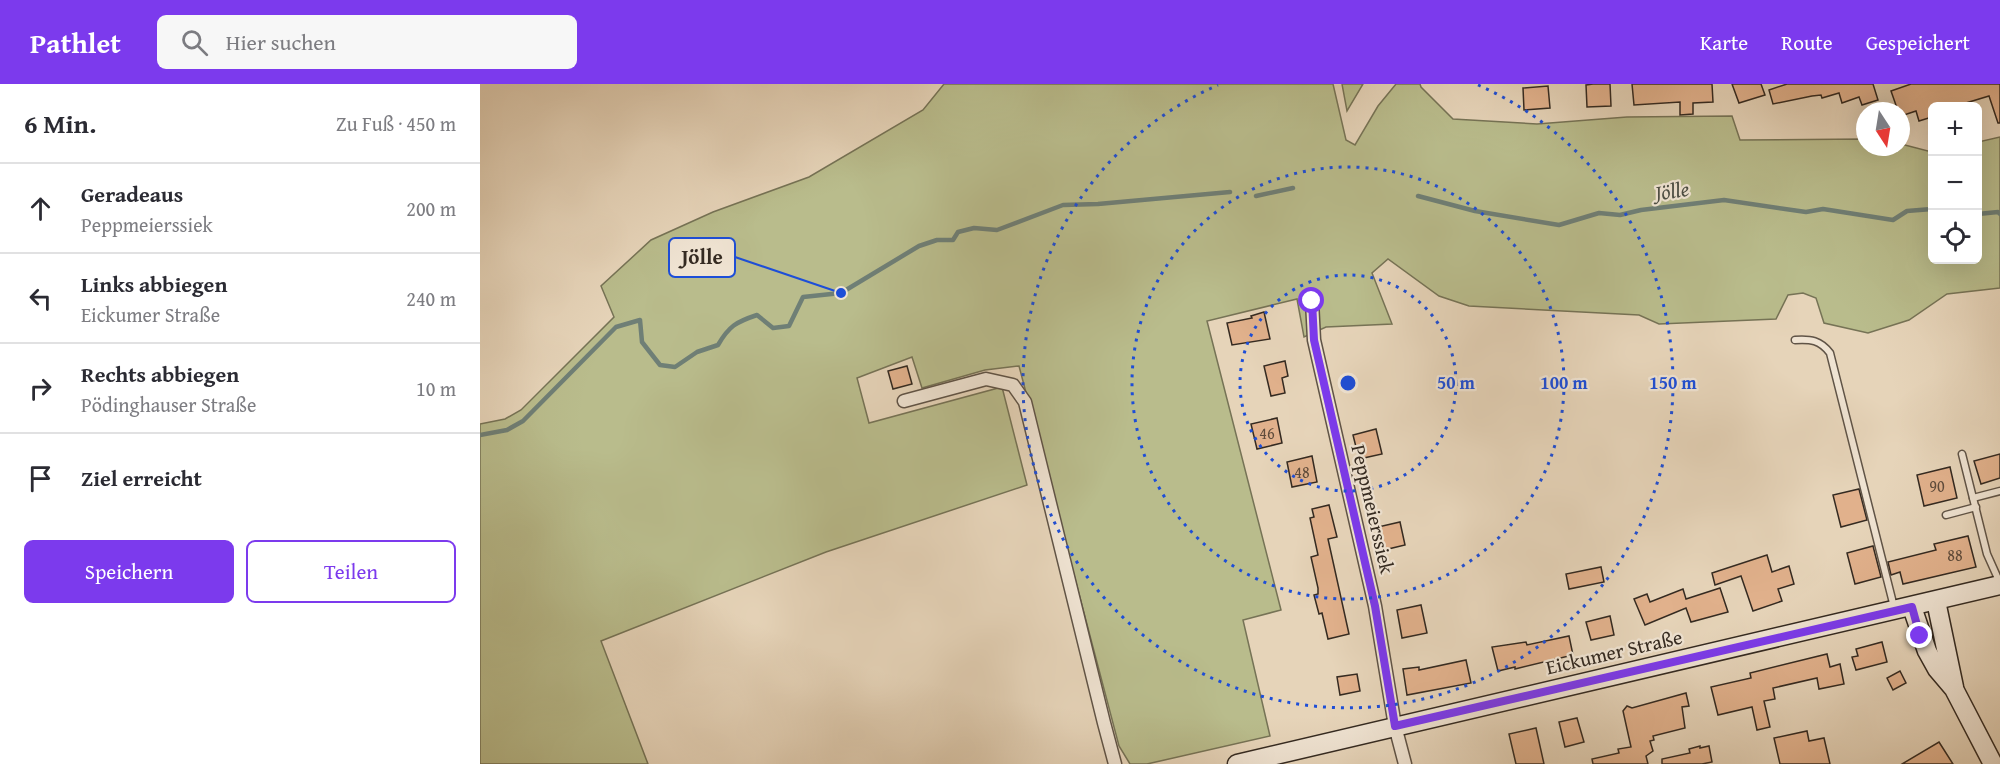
<!DOCTYPE html>
<html lang="de">
<meta charset="utf-8">
<style>
body{margin:0;font-family:"Gentium Book Plus",serif;background:#f7f7f7;color:#2b2b33}
.controls{position:absolute;right:18px;top:18px;display:grid;overflow:hidden;border-radius:9px;box-shadow:0 6px 24px #0002}
.controls button{width:54px;height:54px;display:grid;place-items:center;padding:0;border:0;border-bottom:2px solid #e1e1e2;background:#fff;color:#2b2b33;font:30px sans-serif}
.compass{position:absolute;left:1376px;top:18px;width:54px;height:54px;border-radius:50%;background:#fff;box-shadow:0 6px 24px #0002;rotate:168deg}
.stop{position:absolute;width:18px;height:18px;margin:-14px;border:4px solid #7c3aed;border-radius:50%;background:#fff}
.stop.end{background:#7c3aed;border-color:#fff;box-shadow:0 2px 6px #0008}
.list{margin:0;padding:0;list-style:none}
h2{display:flex;justify-content:space-between;align-items:center;height:78px;margin:0;padding:0 24px;font-size:26px}
h2 small{font-size:20px;font-weight:400;color:#7c7c81}
.list li{display:grid;grid-template-columns:39px 1fr auto;gap:18px;align-items:center;box-sizing:border-box;height:90px;padding:0 24px;border-top:2px solid #e1e1e2}
.list b{display:block;font-size:22px;white-space:nowrap}
.list p{margin:0;font-size:20px;white-space:nowrap;color:#7c7c81}
.list em{font-size:20px;font-style:normal;color:#7c7c81}
.actions{display:flex;gap:12px;padding:18px 24px}
.actions a{flex:1;padding:14px 0;border:2px solid #7c3aed;border-radius:9px;text-align:center;font-size:21px;color:#7c3aed}
.actions .main{background:#7c3aed;color:#fff}
.icon{flex:none;width:33px;height:33px;fill:none;stroke:currentColor;stroke-width:2;stroke-linecap:round;stroke-linejoin:round}
.map{position:relative;flex:none;width:1520px;height:680px;overflow:hidden}
header{display:flex;align-items:center;gap:36px;box-sizing:border-box;height:84px;padding:0 30px;background:#7c3aed;color:#fff}
header strong{font-size:28px}
nav{display:flex;gap:33px;margin-inline-start:auto;font-size:21px}
.search{width:420px;height:54px;background:#f7f7f7;display:flex;align-items:center;gap:15px;box-sizing:border-box;padding:0 21px;border-radius:9px;color:#7c7c81;font-size:22px}
main{display:flex}
aside{flex:1;background:#fff}
.map>svg:first-child{display:block}
.green{fill:#b9bc8c;stroke:#767356;stroke-width:1.5}
.lines{fill:none;stroke-linecap:round;stroke-linejoin:round}
.stream{stroke:#6f7f76;stroke-width:4.5}
.building{fill:#e1b18c;stroke:#342a21;stroke-width:1.5}
.service-casing{stroke:#605447;stroke-width:9}
.minor-casing{stroke:#605447;stroke-width:15}
.secondary-casing{stroke:#342a21;stroke-width:21}
.service{stroke:#efe3d2;stroke-width:6}
.minor{stroke:#efe3d2;stroke-width:12}
.secondary{stroke:#efe3d2;stroke-width:18}
.route{stroke:#7c3aed;stroke-width:8}
.ring{fill:none;stroke:#1d4ed8;stroke-width:3;stroke-dasharray:3 6}
.labels{text-anchor:middle;stroke-width:4.5;stroke-linejoin:round;paint-order:stroke}
.number-label{font-size:16px;fill:#5f4c3c}
.street-label{font-size:20px;fill:#342a21;stroke:#efe3d2}
.water-label{font-size:21px;font-style:italic;fill:#4c4e44;stroke:#efe3d2}
.centre{fill:#1d4ed8;stroke:#efe3d2;stroke-width:3}
.ring-label{font-size:18px;text-anchor:middle;font-weight:bold;fill:#1d4ed8;stroke:#efe3d2;stroke-width:4.5;stroke-linejoin:round;paint-order:stroke}
.leader{fill:none;stroke:#1d4ed8;stroke-width:2}
.callout-dot{fill:#1d4ed8;stroke:#efe3d2;stroke-width:2}
.callout{fill:#efe3d2;stroke:#1d4ed8;stroke-width:2}
.callout-label{font-size:21px;text-anchor:middle;font-weight:bold;fill:#342a21}
</style>
<header>
<strong>Pathlet</strong>
<div class="search"><svg class="icon" aria-label="search" viewBox="0 0 24 24"><circle cx="10" cy="10" r="6"/><path d="M15 15l6 6"/></svg>Hier suchen</div>
<nav><a>Karte</a><a>Route</a><a>Gespeichert</a></nav>
</header>
<main>
<aside>
<h2>6 Min.<small>Zu Fuß · 450 m</small></h2>
<ul class="list">
<li><svg class="icon" aria-label="ahead" viewBox="0 0 24 24"><path d="M12 20V5M6 11l6-6 6 6"/></svg><div><b>Geradeaus</b><p>Peppmeierssiek</p></div><em>200 m</em></li>
<li><svg class="icon" aria-label="left" viewBox="0 0 24 24"><path d="M17 20v-9H6M10 6l-5 5 5 5"/></svg><div><b>Links abbiegen</b><p>Eickumer Straße</p></div><em>240 m</em></li>
<li><svg class="icon" aria-label="right" viewBox="0 0 24 24"><path d="M7 20v-9h11M14 6l5 5-5 5"/></svg><div><b>Rechts abbiegen</b><p>Pödinghauser Straße</p></div><em>10 m</em></li>
<li><svg class="icon" aria-label="arrive" viewBox="0 0 24 24"><path d="M6 21V4h12l-3 4 3 4H6"/></svg><div><b>Ziel erreicht</b></div></li>
</ul>
<div class="actions"><a class="main">Speichern</a><a>Teilen</a></div>
</aside>
<div class="map">
<svg width="1520" height="680" viewBox="0 0 1520 680">
<rect width="100%" height="100%" fill="#e6d4b9"/>
<filter id="stains"><feTurbulence type="fractalNoise" baseFrequency=".00333" numOctaves="4"/><feColorMatrix values="0 0 0 0 .2 0 0 0 0 .09 0 0 0 0 .02 0 0 0 .5 -.17"/></filter>
<radialGradient id="worn" r=".72"><stop offset=".6" stop-color="#630" stop-opacity="0"/><stop offset="1" stop-color="#630" stop-opacity=".3"/></radialGradient>
<g class="green">
<polygon points="464,0 853,0 866,56 875,61 898,22 916,0 940,0 941,3 973,35 1057,40 1147,33 1252,32 1260,56 1385,55 1385,63 1421,63 1421,60 1452,68 1452,176 1498,176 1498,58 1520,53 1520,204 1467,210 1429,236 1388,249 1344,239 1336,214 1323,209 1308,211 1296,235 1179,240 1159,231 989,222 959,212 908,175 892,189 912,240 846,243 824,253 817,215 727,237 801,526 763,536 790,652 667,680 650,680 639,662 539,282 505,286 442,304 432,273 377,294 389,339 522,303 547,401 346,468 121,557 168,680 0,680 0,340 25,335 41,326 134,233 121,202 171,156 233,128 329,93 443,26"/>
<polygon points="862,0 883,0 867,27"/>
</g>
<g class="lines">
<g class="stream">
<polyline points="776,112 813,104"/>
<polyline points="938,112 995,127 1079,141 1119,129 1140,131 1161,126 1244,116 1326,128 1343,125 1413,136 1427,127 1452,125"/>
<polyline points="1498,130 1518,128 1520,130"/>
<path d="M0 351 27 346 43 337 136 243 160 236 162 258 180 281 195 283 217 268 238 261C249 242 256 238 277 231L293 244 309 242 323 213 361 209 439 162 457 156H473L478 148 494 144 517 146 583 121 618 120 750 108"/>
</g>
</g>
<g class="building">
<polygon points="1113,0 1130,0 1131,22 1107,23 1106,1"/>
<polygon points="1152,0 1232,0 1233,18 1213,19 1213,30 1200,31 1200,18 1154,21"/>
<polygon points="1252,0 1281,0 1285,11 1259,19"/>
<polygon points="1307,0 1393,0 1398,16 1382,21 1379,13 1362,19 1359,9 1342,14 1341,11 1332,12 1293,20 1289,6"/>
<polygon points="1431,0 1520,0 1520,39 1518,39 1509,12 1476,22 1452,22 1452,33 1439,37 1436,27 1421,32 1421,27 1418,27 1411,7"/>
<polygon points="1068,2 1070,24 1044,26 1043,4"/>
<polygon points="784,228 790,255 752,261 747,239 772,234 771,232"/>
<polygon points="805,277 808,292 802,294 805,309 791,312 784,282"/>
<polygon points="427,282 432,300 413,305 408,287"/>
<polygon points="797,334 802,359 777,365 771,340"/>
<polygon points="896,345 902,370 879,375 873,351"/>
<polygon points="1520,370 1520,394 1501,400 1494,377"/>
<polygon points="832,372 837,398 812,403 807,378"/>
<polygon points="1470,383 1477,414 1444,422 1437,391"/>
<polygon points="1379,405 1387,436 1361,443 1353,411"/>
<polygon points="849,421 857,453 848,455 869,550 848,555 842,529 839,530 834,511 838,510 838,504 831,473 838,471 830,434 834,433 832,425"/>
<polygon points="920,438 925,461 904,466 898,443"/>
<polygon points="1488,452 1496,483 1423,500 1420,488 1411,491 1408,478 1456,466 1454,460"/>
<polygon points="1393,462 1401,493 1375,500 1367,469"/>
<polygon points="1287,471 1292,488 1309,482 1314,500 1298,505 1302,517 1273,527 1261,492 1235,501 1232,489"/>
<polygon points="1121,483 1124,498 1089,505 1086,490"/>
<polygon points="1240,504 1248,528 1211,538 1206,524 1165,541 1154,515 1167,510 1170,518 1203,505 1206,515"/>
<polygon points="941,521 947,549 922,554 917,526"/>
<polygon points="1130,532 1134,551 1111,556 1106,538"/>
<polygon points="1089,552 1093,571 1035,585 1035,583 1018,587 1012,563 1046,558 1047,561"/>
<polygon points="1402,558 1407,578 1376,586 1372,573 1378,572 1376,565"/>
<polygon points="1347,570 1350,583 1360,580 1364,600 1339,605 1337,594 1293,604 1295,615 1284,617 1290,643 1277,646 1272,623 1238,631 1231,603 1271,594 1270,589"/>
<polygon points="986,576 991,599 927,611 923,585 939,583 939,586"/>
<polygon points="1420,587 1426,599 1413,606 1407,594"/>
<polygon points="877,590 880,607 860,611 857,593"/>
<polygon points="1206,609 1209,622 1202,623 1205,644 1173,652 1174,656 1170,657 1173,667 1166,672 1168,680 1113,680 1112,675 1139,669 1138,665 1151,663 1143,627 1147,622 1152,624"/>
<polygon points="1097,634 1104,658 1085,663 1079,638"/>
<polygon points="1056,644 1064,680 1036,680 1029,650"/>
<polygon points="1327,647 1329,657 1344,654 1350,680 1300,680 1294,654"/>
<polygon points="1459,658 1473,680 1422,680"/>
<polygon points="1220,662 1220,664 1229,662 1232,678 1222,680 1182,680 1182,675 1210,669 1209,665"/>
</g>
<g class="lines">
<g class="service-casing">
<g id="service">
<path d="M1315 256C1331 255 1340 256 1350 269L1414 523"/>
<polyline points="1482,370 1507,470 1520,499"/>
<polyline points="1493,414 1520,407"/>
<polyline points="1466,431 1496,423"/>
</g>
</g>
<g class="minor-casing">
<g id="minor">
<polyline points="832,217 834,256 895,522 915,642 925,680"/>
<polyline points="424,317 506,295 533,301 545,318 624,639 635,680"/>
</g>
</g>
<g class="secondary-casing">
<g id="secondary">
<polyline points="1456,517 1474,603"/>
<polyline points="1432,523 1447,567 1457,585 1474,605 1513,680"/>
<polyline points="757,680 1520,501"/>
</g>
</g>
<use href="#service" class="service"/>
<use href="#minor" class="minor"/>
<use href="#secondary" class="secondary"/>
</g>
<g class="lines">
<polyline class="route" points="832,217 834,256 895,522 915,642 1432,523 1440,552"/>
</g>
<g class="ring">
<circle cx="868" cy="299" r="108"/>
<circle cx="868" cy="299" r="216"/>
<path d="M998 1A325 325 0 1 1 738 1"/>
</g>
<g class="labels">
<g class="number-label">
<text x="787" y="355">46</text>
<text x="822" y="394">48</text>
<text x="1457" y="408">90</text>
<text x="1475" y="477">88</text>
</g>
<g class="street-label">
<text transform="translate(893 425) rotate(77)" y="7">Peppmeierssiek</text>
<text transform="translate(1134 568) rotate(-13)" y="7">Eickumer Straße</text>
</g>
<g class="water-label">
<text transform="translate(1192 107) rotate(-8)" y="7">Jölle</text>
</g>
</g>
<circle cx="868" cy="299" r="9" class="centre"/>
<g class="ring-label">
<text x="976" y="305">50 m</text>
<text x="1084" y="305">100 m</text>
<text x="1193" y="305">150 m</text>
</g>
<path class="leader" d="M361 209L255 173"/>
<circle class="callout-dot" cx="361" cy="209" r="6"/>
<rect class="callout" x="189" y="154" width="66" height="39" rx="6"/>
<g class="callout-label">
<text x="222" y="180">Jölle</text>
</g>
<rect width="100%" height="100%" filter="url(#stains)"/>
<rect width="100%" height="100%" fill="url(#worn)"/>
</svg>
<div class="controls">
<button>+</button>
<button>−</button>
<button><svg class="icon" aria-label="locate" viewBox="0 0 24 24"><circle cx="12" cy="12" r="6"/><path d="M12 2v4M12 18v4M2 12h4M18 12h4"/></svg></button>
</div>
<svg class="compass" viewBox="-18 -18 36 36"><path d="M0-13l5 13h-10z" fill="#e53935"/><path d="M0 13l5-13h-10z" fill="#7c7c81"/></svg>
<div class="stop" style="left:832px;top:217px"></div>
<div class="stop end" style="left:1440px;top:552px"></div>
</div>
</main>
